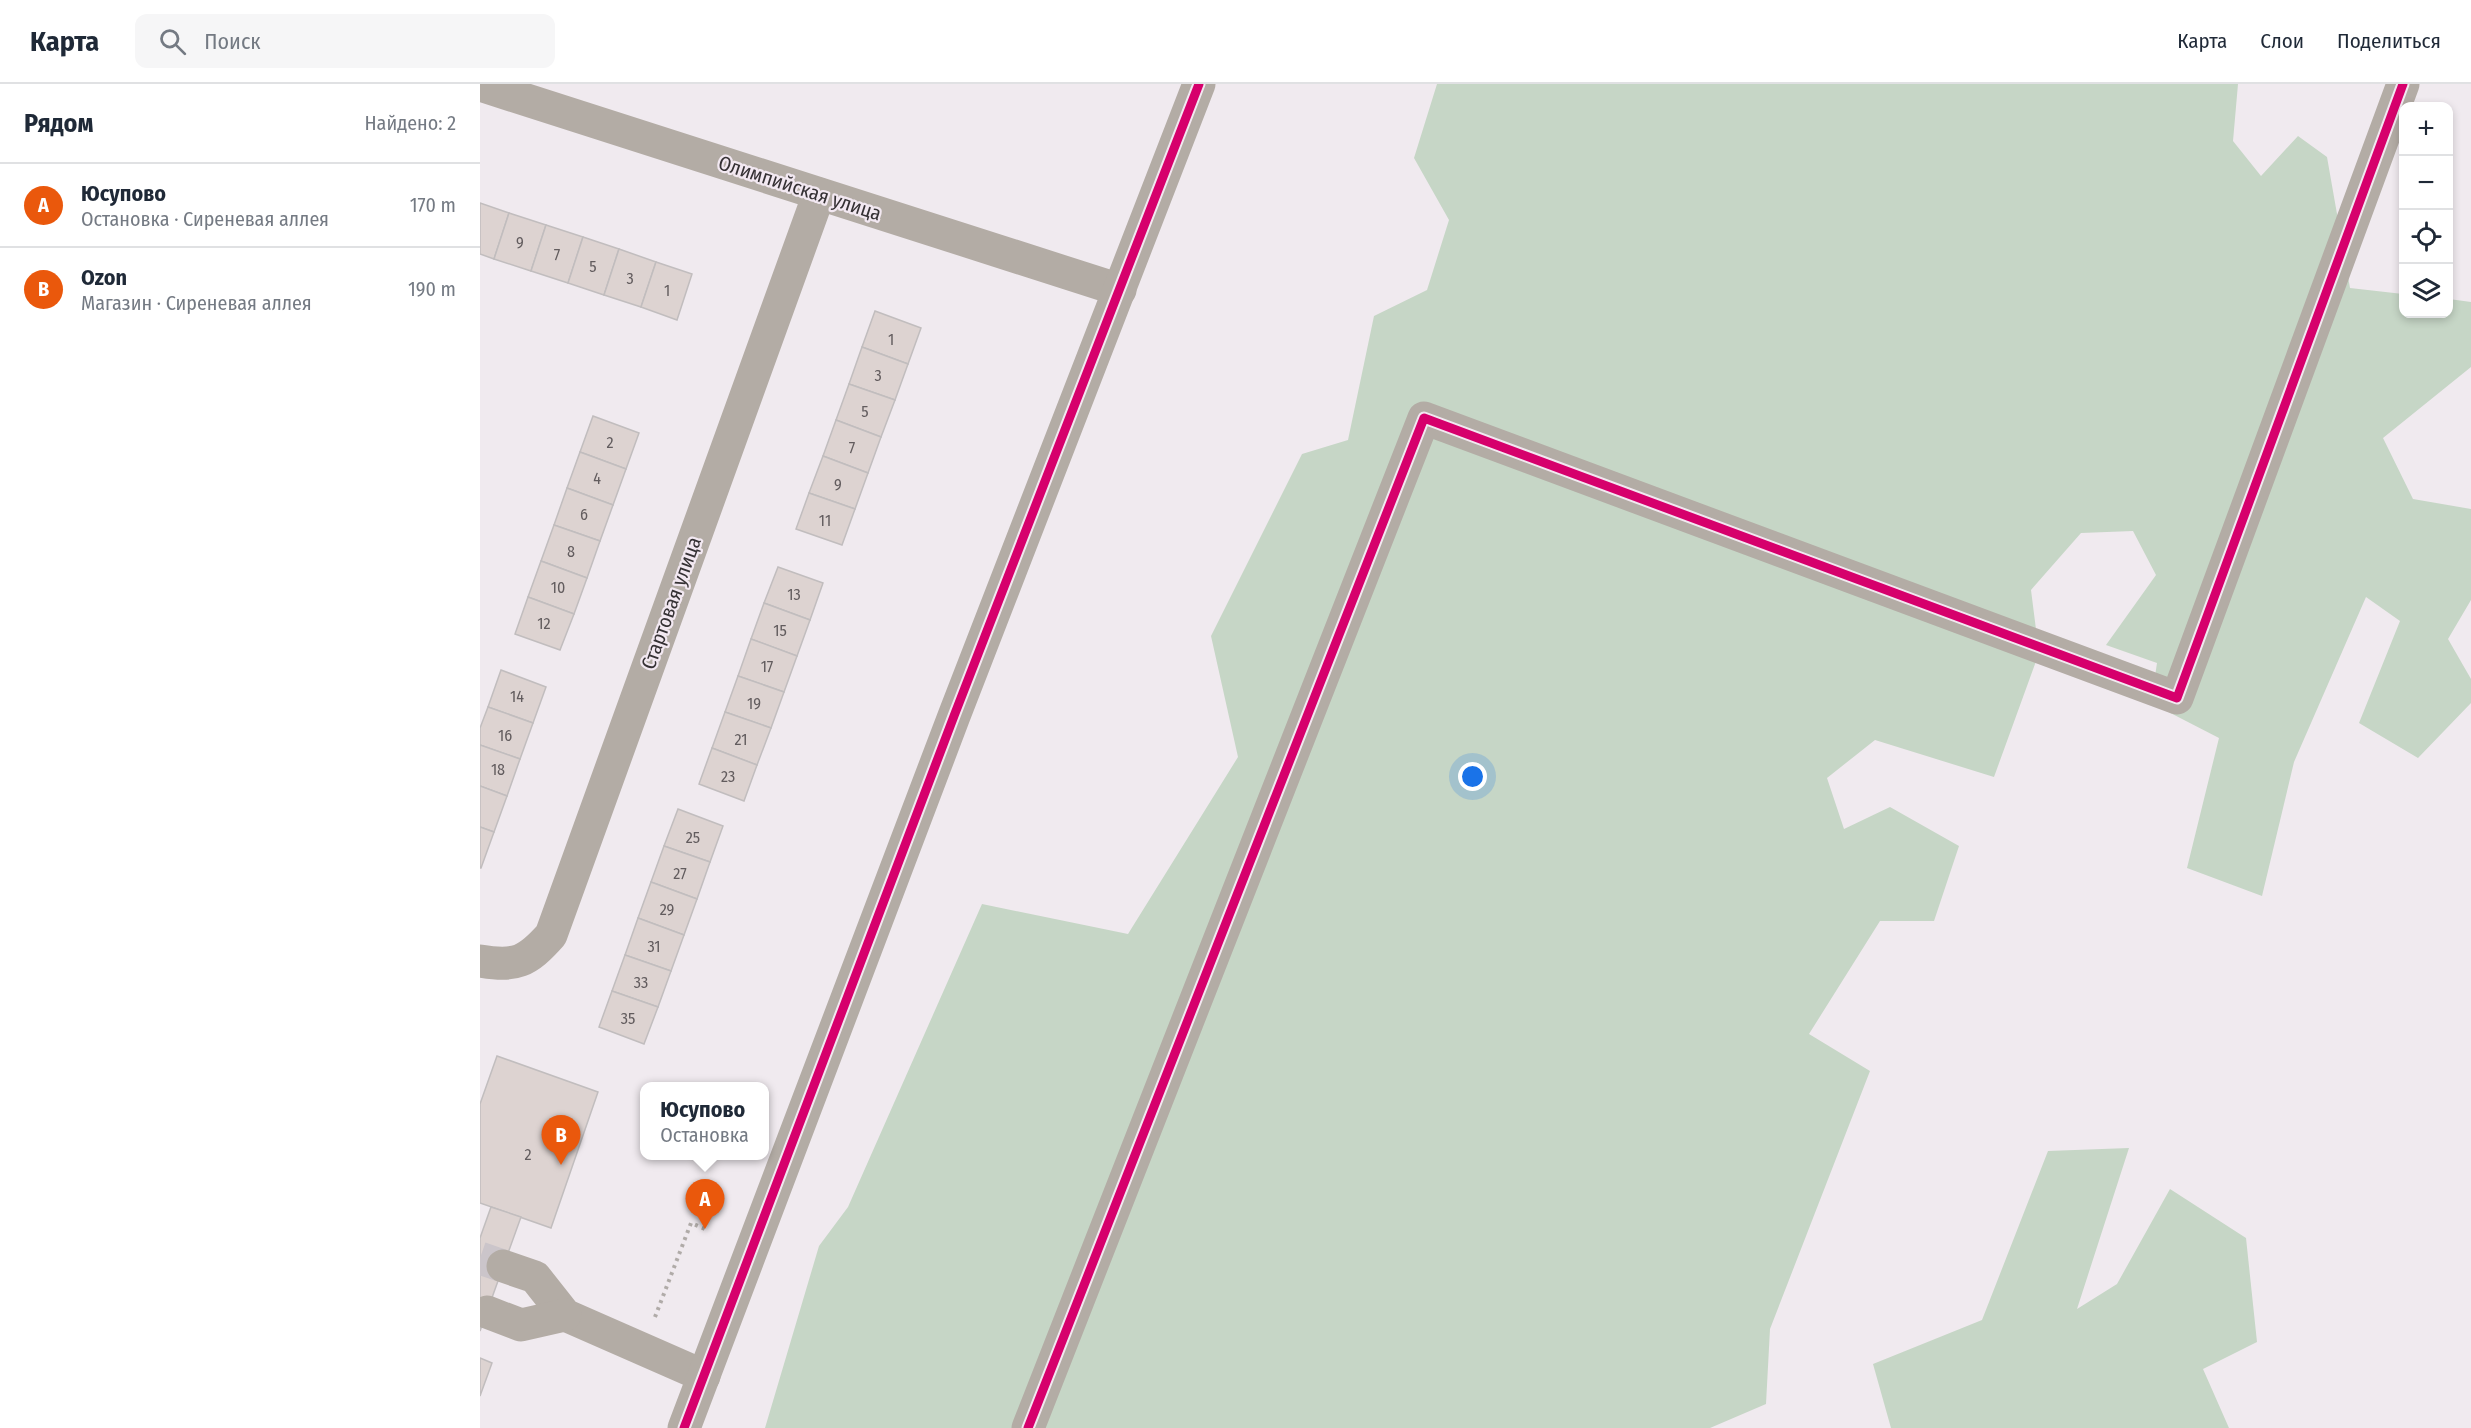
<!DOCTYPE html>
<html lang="ru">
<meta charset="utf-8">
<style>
body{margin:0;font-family:"Fira Sans Condensed",sans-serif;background:#f6f6f7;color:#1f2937}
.controls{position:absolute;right:18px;top:18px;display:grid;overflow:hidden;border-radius:12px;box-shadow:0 3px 9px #0003}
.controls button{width:54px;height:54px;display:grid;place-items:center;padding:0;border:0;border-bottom:2px solid #e0e1e3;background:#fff;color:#1f2937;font:30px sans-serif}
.you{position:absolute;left:993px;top:693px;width:21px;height:21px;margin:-15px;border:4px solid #fff;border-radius:50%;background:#1a73e8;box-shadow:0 0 0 9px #1a73e833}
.badge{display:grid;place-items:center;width:39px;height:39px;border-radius:50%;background:#ea580c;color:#fff;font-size:20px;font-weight:700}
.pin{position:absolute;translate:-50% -50px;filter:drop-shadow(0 2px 3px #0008)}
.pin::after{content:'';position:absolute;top:32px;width:21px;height:18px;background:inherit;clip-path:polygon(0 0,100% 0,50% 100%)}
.popup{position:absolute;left:160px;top:998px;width:129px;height:78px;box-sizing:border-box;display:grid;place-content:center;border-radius:12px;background:#fff;filter:drop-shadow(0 2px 4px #0005);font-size:20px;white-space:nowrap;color:#747a83}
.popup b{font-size:22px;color:#1f2937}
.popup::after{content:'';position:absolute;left:50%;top:100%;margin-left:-12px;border:12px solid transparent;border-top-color:#fff}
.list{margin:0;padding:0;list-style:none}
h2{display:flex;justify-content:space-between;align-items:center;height:78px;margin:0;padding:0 24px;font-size:26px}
h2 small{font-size:20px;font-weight:400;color:#747a83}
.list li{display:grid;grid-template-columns:39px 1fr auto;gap:18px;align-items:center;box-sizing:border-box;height:84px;padding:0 24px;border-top:2px solid #e0e1e3}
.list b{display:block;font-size:22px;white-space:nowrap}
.list p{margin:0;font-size:20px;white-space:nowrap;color:#747a83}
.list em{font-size:20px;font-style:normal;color:#747a83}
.icon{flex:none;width:33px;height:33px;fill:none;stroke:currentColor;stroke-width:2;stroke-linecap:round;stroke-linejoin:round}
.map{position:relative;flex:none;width:1991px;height:1344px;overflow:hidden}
header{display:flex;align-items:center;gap:36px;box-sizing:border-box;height:84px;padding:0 30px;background:#fff;border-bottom:2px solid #e0e1e3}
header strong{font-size:28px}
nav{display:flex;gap:33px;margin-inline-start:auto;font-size:21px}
.search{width:420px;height:54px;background:#f6f6f7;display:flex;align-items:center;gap:15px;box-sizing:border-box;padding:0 21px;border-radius:12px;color:#747a83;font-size:22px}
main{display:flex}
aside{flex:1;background:#fff}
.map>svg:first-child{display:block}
.green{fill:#c6d6c6}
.building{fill:#ddd3d1;stroke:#c1bdbe;stroke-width:1.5}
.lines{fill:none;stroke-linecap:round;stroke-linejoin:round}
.minor-tunnel{stroke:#cbc5ca;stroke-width:33;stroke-dasharray:33 16;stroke-linecap:butt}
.path{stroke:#b0aba8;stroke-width:4;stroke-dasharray:3 4.5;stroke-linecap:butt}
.minor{stroke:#b3aca5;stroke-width:33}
.cycleway-casing{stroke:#f2e8f1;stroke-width:13}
.cycleway{stroke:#d6006c;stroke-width:9}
.labels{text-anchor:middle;stroke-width:4.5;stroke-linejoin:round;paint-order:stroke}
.number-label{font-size:16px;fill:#625c5e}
.street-label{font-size:20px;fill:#353134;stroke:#f2e8f1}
</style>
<header>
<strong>Карта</strong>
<div class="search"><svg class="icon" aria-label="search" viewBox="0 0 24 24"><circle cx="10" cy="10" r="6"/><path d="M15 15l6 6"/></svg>Поиск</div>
<nav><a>Карта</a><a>Слои</a><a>Поделиться</a></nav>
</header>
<main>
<aside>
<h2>Рядом<small>Найдено: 2</small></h2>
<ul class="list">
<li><span class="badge">A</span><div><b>Юсупово</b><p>Остановка · Сиреневая аллея</p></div><em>170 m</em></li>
<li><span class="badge">B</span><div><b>Ozon</b><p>Магазин · Сиреневая аллея</p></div><em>190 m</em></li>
</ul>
</aside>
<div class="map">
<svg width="1991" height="1344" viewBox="0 0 1991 1344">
<rect width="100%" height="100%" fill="#f0eaef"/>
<g class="green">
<polygon points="957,0 1758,0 1753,57 1781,92 1818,52 1847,73 1870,204 1923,210 1924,230 1968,230 1969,215 1991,218 1991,283 1903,354 1933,415 1991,425 1991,516 1968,555 1991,595 1991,619 1938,674 1879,639 1920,537 1886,513 1814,678 1782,812 1707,784 1739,654 1671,619 1677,579 1626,561 1676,491 1653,447 1601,449 1551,506 1559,569 1514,693 1395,656 1347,694 1364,745 1410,723 1479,762 1454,837 1400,837 1329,950 1390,987 1290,1245 1286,1320 1230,1344 285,1344 339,1162 368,1123 502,820 648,850 758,673 731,552 822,370 868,356 894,232 947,206 969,136 934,74"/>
<polygon points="1649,1064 1597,1225 1637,1200 1690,1105 1766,1154 1777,1258 1723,1285 1749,1344 1411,1344 1393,1280 1502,1236 1568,1067"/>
</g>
<g class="building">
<polygon points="0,119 29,129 14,175 0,170"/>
<polygon points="29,129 66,141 51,187 14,175"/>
<polygon points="66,141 103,153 88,199 51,187"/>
<polygon points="103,153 139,165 124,211 88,199"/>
<polygon points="139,165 176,178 161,223 124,211"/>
<polygon points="176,178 212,190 197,236 161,223"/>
<polygon points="395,227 441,244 428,280 382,263"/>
<polygon points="382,263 428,280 415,316 369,300"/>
<polygon points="369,300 415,316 401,353 356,336"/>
<polygon points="113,332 159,349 146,385 100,368"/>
<polygon points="356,336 401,353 388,389 343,372"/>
<polygon points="100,368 146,385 133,421 87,404"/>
<polygon points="343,372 388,389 375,425 329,409"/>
<polygon points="87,404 133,421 120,457 74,441"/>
<polygon points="329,409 375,425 362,461 316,445"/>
<polygon points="74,441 120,457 107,494 61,477"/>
<polygon points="61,477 107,494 94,530 48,513"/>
<polygon points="298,483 343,499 330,536 284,519"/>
<polygon points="48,513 94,530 80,566 35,550"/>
<polygon points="284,519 330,536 317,572 271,555"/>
<polygon points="271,555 317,572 304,608 258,592"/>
<polygon points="21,586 66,603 53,639 8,623"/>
<polygon points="258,592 304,608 291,644 245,628"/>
<polygon points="8,623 53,639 40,675 0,661 0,644"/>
<polygon points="245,628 291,644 277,681 232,664"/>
<polygon points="0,661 40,675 27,712 0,702"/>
<polygon points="232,664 277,681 264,717 219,700"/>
<polygon points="0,702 27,712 14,748 0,743"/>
<polygon points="198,725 243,742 230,778 184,762"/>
<polygon points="0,743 14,748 1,784 0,784"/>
<polygon points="184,762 230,778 217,815 171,798"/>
<polygon points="171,798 217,815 204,851 158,834"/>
<polygon points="158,834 204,851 191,887 145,871"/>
<polygon points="145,871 191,887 178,923 132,907"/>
<polygon points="132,907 178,923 164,960 119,943"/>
<polygon points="17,972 118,1008 71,1144 0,1119 0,1020"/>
<polygon points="11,1123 41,1133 0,1247 0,1154"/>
<polygon points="0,1274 12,1279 0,1312"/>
</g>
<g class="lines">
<polyline class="minor-tunnel" points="0,1174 23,1182"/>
<polyline class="path" points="175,1233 211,1139 225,1145"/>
<g class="minor">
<polyline points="0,1 640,206"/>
<path d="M0 877C36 883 47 878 71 851L339 110"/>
<polyline points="23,1182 55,1193 85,1231 224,1292"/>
<polyline points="7,1228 41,1241 85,1231"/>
<polyline points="204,1344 474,632 719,0"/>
<polyline points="548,1344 944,334 1697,614 1923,0"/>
</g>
<g class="cycleway-casing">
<g id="cycleway">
<polyline points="204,1344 474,632 719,0"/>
<polyline points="548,1344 944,334 1697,614 1923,0"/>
</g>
</g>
<use href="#cycleway" class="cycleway"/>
</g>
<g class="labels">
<g class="number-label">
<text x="40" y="164">9</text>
<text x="77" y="176">7</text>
<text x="113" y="188">5</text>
<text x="150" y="200">3</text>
<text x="187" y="212">1</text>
<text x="411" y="261">1</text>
<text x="398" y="297">3</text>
<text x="385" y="333">5</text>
<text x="130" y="364">2</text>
<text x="372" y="369">7</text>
<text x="117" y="400">4</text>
<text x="358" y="406">9</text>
<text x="104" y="436">6</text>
<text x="345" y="442">11</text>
<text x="91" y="473">8</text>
<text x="78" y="509">10</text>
<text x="314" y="516">13</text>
<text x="64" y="545">12</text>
<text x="300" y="552">15</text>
<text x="287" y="588">17</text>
<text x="37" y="618">14</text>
<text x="274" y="625">19</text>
<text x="25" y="657">16</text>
<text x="261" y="661">21</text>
<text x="18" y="691">18</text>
<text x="248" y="698">23</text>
<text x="213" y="759">25</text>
<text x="200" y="795">27</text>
<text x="187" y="831">29</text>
<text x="174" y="868">31</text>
<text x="161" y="904">33</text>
<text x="148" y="940">35</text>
<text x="48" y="1076">2</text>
</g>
<g class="street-label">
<text transform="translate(320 104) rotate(18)" y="7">Олимпийская улица</text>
<text transform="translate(191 519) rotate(-70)" y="7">Стартовая улица</text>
</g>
</g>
</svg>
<div class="controls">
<button>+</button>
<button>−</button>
<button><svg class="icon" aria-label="locate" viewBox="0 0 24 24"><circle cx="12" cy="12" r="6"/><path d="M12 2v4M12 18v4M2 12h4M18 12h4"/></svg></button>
<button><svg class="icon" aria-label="layers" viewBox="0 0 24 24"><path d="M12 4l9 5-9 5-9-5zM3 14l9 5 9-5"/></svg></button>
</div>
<div class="you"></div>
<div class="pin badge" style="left:225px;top:1145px">A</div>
<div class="popup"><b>Юсупово</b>Остановка</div>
<div class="pin badge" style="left:81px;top:1081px">B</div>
</div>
</main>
